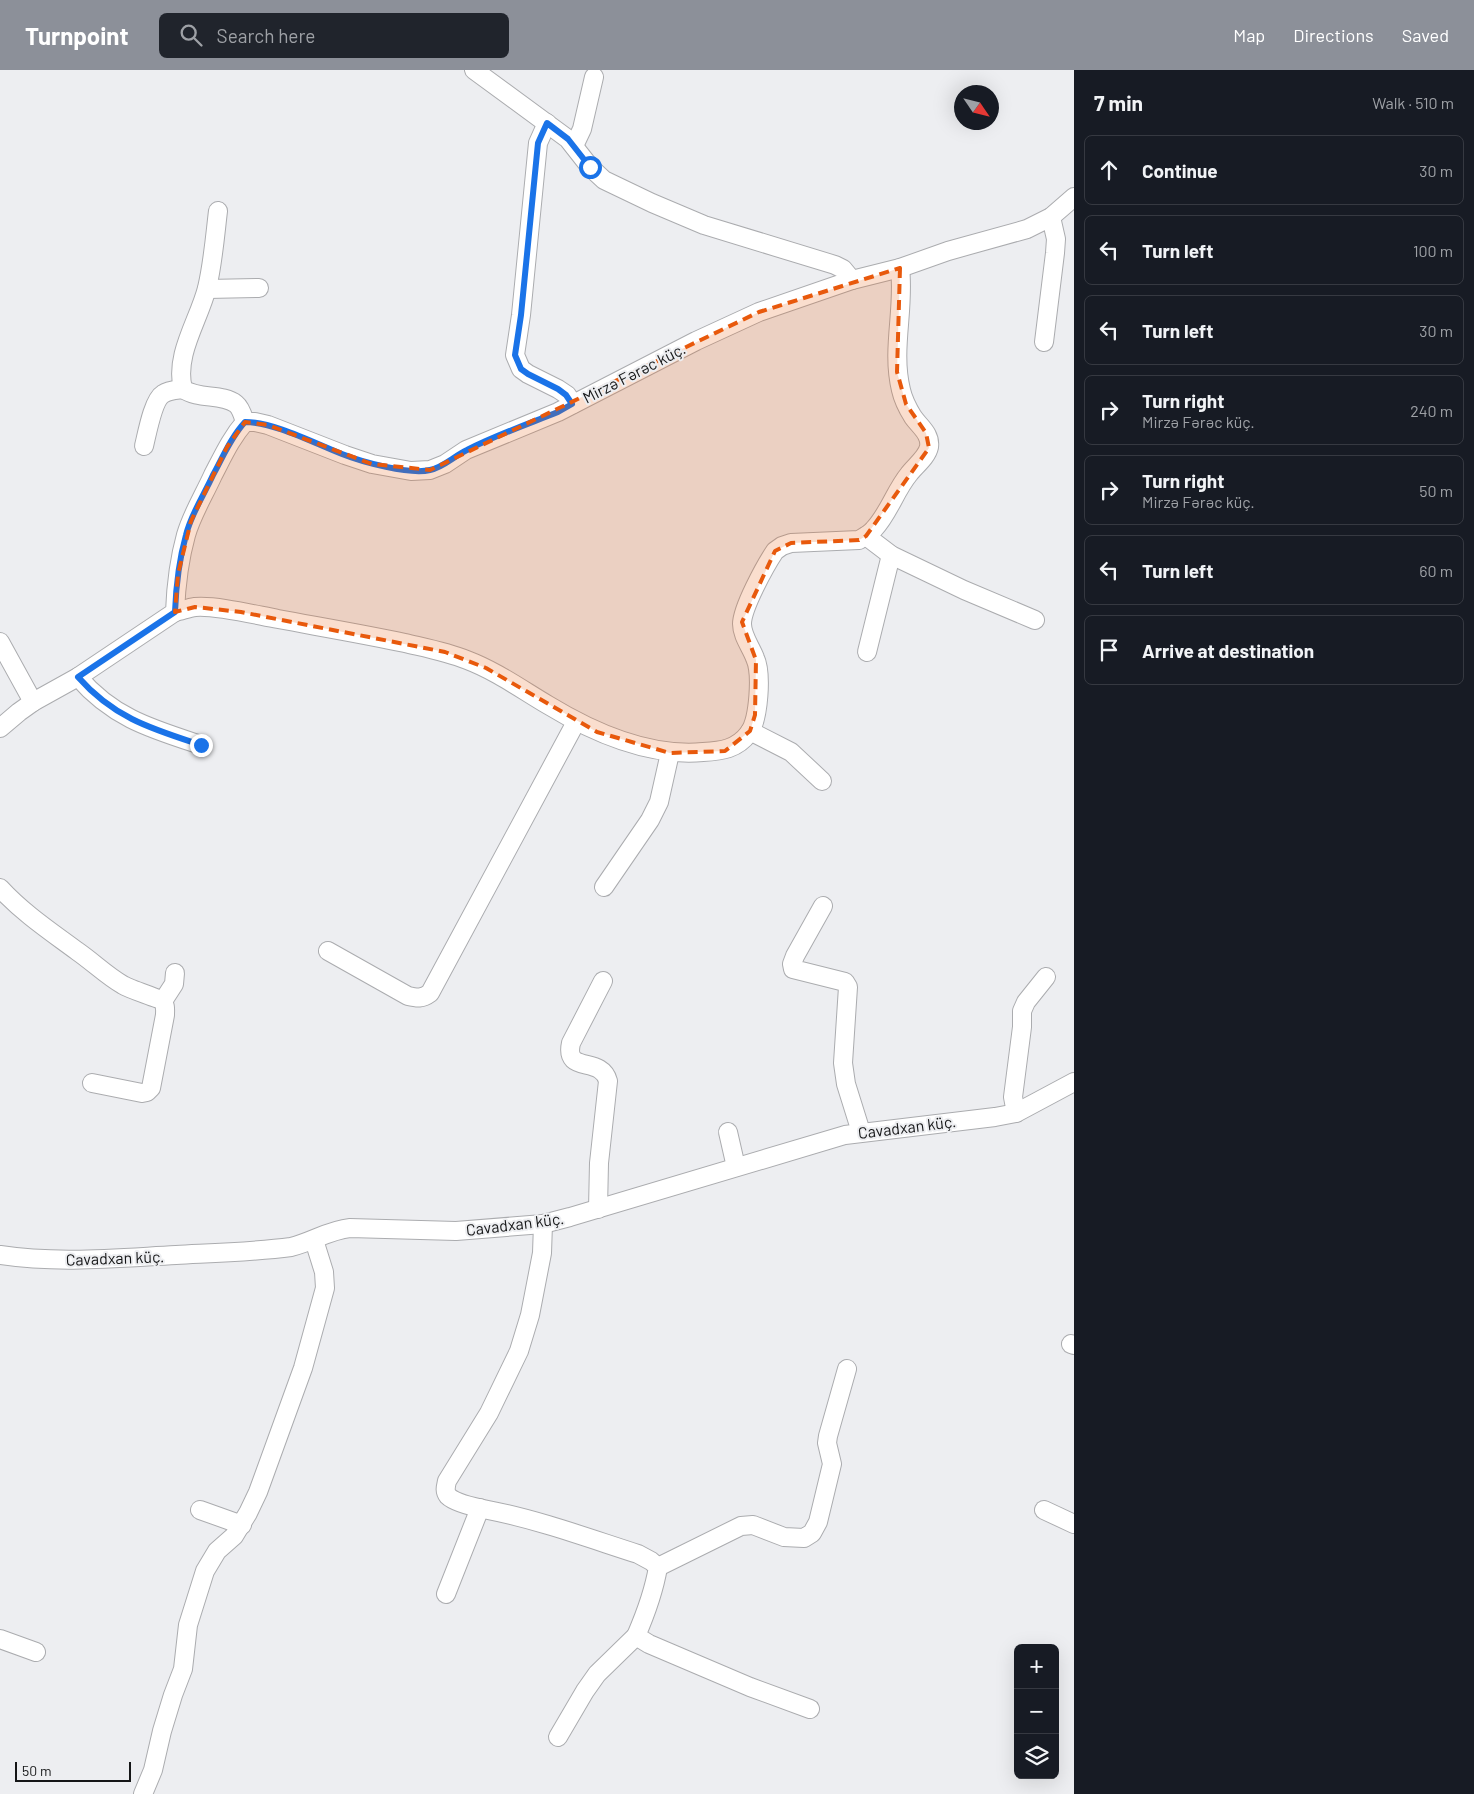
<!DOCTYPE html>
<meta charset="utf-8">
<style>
body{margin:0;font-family:Barlow,sans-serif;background:#20242c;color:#f1f3f6}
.controls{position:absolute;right:15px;bottom:15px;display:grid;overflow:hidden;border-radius:8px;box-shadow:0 5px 20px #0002}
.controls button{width:45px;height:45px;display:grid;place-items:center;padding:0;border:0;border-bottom:1px solid #363941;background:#171b24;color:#f1f3f6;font:25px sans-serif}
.compass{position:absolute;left:954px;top:15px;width:45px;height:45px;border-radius:50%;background:#171b24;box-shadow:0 5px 20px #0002;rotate:125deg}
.scale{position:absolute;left:15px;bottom:12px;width:116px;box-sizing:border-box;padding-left:5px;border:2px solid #151617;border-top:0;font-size:14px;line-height:18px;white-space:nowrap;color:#151617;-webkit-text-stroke:4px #edeef1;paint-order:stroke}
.stop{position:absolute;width:15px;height:15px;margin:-11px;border:4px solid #1a73e8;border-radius:50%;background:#fff}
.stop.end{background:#1a73e8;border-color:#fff;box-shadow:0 1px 5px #0008}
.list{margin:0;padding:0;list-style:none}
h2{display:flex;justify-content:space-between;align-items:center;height:65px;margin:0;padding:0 20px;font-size:21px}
h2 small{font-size:16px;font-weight:400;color:#9ea1a6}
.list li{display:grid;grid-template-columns:32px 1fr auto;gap:15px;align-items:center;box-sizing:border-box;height:70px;margin:0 10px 10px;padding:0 10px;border:1px solid #363941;border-radius:8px}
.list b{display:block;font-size:19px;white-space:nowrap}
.list p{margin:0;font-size:16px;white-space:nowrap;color:#9ea1a6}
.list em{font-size:16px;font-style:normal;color:#9ea1a6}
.icon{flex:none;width:28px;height:28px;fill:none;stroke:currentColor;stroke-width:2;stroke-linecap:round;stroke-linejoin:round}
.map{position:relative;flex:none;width:1074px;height:1724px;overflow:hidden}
header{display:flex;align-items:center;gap:30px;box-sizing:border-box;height:70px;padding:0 25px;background:#8c9099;color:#fff}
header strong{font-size:24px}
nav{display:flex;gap:28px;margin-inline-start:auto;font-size:18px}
.search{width:350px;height:45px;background:#20242c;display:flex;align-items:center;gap:12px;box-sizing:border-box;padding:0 18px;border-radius:8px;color:#9ea1a6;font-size:19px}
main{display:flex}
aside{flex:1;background:#171b24}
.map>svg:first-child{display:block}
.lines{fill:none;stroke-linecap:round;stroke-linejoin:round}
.minor-casing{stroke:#abacaf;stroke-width:20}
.minor{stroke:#fff;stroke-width:18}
.route{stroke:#1a73e8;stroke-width:6}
.marked{fill:#e8590c;fill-opacity:0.2;stroke:#e8590c;stroke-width:4;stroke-dasharray:10 6;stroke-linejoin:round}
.labels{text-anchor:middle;stroke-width:4;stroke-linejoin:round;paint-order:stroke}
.street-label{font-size:16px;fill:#151617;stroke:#edeef1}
</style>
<header>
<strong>Turnpoint</strong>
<div class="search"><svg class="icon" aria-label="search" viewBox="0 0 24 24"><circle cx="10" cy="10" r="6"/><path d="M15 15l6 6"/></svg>Search here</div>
<nav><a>Map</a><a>Directions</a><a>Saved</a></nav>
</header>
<main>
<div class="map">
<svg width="1074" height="1724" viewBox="0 0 1074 1724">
<rect width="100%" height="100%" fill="#edeef1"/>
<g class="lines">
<g class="minor-casing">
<g id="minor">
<polyline points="474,0 568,69 590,97 604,110 652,133 704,155 835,195 843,199 852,210"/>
<polyline points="547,53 538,73 521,245 515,285 521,299 528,304 558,319 567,325 573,334"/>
<polyline points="574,76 582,59 594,7"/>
<path d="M218 141C215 166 213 193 207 218 199 250 174 285 183 319 199 330 222 323 236 334 241 338 243 346 245 352"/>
<polyline points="207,219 259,218"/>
<polyline points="1044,272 1055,183 1056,169 1051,147"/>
<path d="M144 376C147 364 153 330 163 324 169 320 176 320 183 319"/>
<polyline points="866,466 891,485 964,520 1035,550"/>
<path d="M175 542C181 541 188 538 195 537 216 535 256 545 278 549 321 557 363 564 405 573 426 578 447 582 467 590 496 601 521 619 548 635 594 663 648 687 703 682 722 681 737 679 749 663 759 649 762 603 755 588 751 577 742 566 742 554 742 538 765 496 775 481L782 476 791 473 859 470C864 467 870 464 874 459 889 443 895 421 909 404 915 396 927 387 929 377 931 364 920 357 913 347 908 339 903 329 901 320 891 279 905 239 900 198"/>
<polyline points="0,572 33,632"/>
<polyline points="867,582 891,485"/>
<path d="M78 607C113 648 152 659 201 675"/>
<path d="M0 658 19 642 33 632 78 607 175 542C176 516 179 490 186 465 192 444 204 425 213 405 223 386 231 368 245 352H255L268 355 345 385 372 394 411 401 430 400 445 394 466 380 558 342 696 271 759 242 852 210 900 198 948 181 1027 159 1051 147 1074 127"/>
<polyline points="750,661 791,682 822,711"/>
<polyline points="604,817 650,750 659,732 670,683"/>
<path d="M0 818C23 843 50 861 77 881 93 892 107 906 123 915 131 920 159 928 162 931 166 935 165 940 165 945L151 1018 147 1022 142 1023 92 1013"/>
<polyline points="823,836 795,886 792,894 793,899 845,912 848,917 843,993 846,1014 861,1062"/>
<path d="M328 881 408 926C417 928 422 929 430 923L576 652"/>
<polyline points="163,931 174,914 175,903"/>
<polyline points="1016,1043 1013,1027 1022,957 1022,941 1026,932 1046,907"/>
<polyline points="728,1062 736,1097"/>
<path d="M598 1139 599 1093 608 1011C601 985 564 1005 571 973L603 911"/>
<path d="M543 1154 542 1183 530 1245 519 1281 489 1343 447 1411C446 1416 444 1421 448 1426 455 1433 478 1438 488 1440 539 1450 588 1468 638 1484L651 1491 658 1497C654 1521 646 1543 636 1566L649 1574 750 1617 810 1639"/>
<path d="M0 1185C58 1194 118 1188 176 1185 214 1183 253 1182 291 1177 312 1172 329 1160 350 1158L456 1161 543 1154 570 1147 845 1065 995 1047 1016 1043 1074 1012"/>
<polyline points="1071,1274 1074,1275"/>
<polyline points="200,1440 242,1455"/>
<polyline points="1044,1440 1074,1454"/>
<polyline points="658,1497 741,1456 753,1455 784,1467 804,1468 812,1463 818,1452 832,1394 827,1373 828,1366 847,1299"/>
<polyline points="446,1524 480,1438"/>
<polyline points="0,1569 36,1582"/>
<polyline points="558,1667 585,1621 597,1604 636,1566"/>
<polyline points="143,1724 153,1700 162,1661 173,1625 183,1599 188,1555 205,1501 217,1481 234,1466 248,1443 258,1422 303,1298 325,1218 324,1202 314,1170"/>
</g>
</g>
<use href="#minor" class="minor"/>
</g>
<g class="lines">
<path class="route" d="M201 675C152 659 114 648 78 607L175 542C176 516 179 490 186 465 191 444 204 425 213 405 223 387 231 367 245 352 274 352 314 373 342 384 362 392 410 405 430 400 444 397 454 386 467 380 496 365 528 354 558 342L572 334 566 325 558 319 528 304 521 299 515 285 521 245 538 73 547 53 568 69 590 97"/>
</g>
<path class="marked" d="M900 198 897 302 906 334 926 363 929 378 866 466 859 470 791 473 775 481 742 552 756 590 755 645 750 661 725 681 670 683 597 662 486 598 445 582 241 542 195 537 175 542 178 504 191 451 227 377 245 352 268 355 372 394 430 400 759 242Z"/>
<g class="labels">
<g class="street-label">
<text transform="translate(634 303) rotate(-27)" y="6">Mirzə Fərəc küç.</text>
<text transform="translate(907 1057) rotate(-7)" y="6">Cavadxan küç.</text>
<text transform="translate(515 1154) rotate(-7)" y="6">Cavadxan küç.</text>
<text transform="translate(115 1188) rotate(-2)" y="6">Cavadxan küç.</text>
</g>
</g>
</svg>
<div class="controls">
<button>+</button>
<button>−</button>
<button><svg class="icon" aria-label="layers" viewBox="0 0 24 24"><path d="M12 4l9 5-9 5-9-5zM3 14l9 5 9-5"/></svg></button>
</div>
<svg class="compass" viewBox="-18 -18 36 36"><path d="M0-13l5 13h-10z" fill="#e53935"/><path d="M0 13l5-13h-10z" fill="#9ea1a6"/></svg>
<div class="scale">50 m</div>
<div class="stop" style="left:590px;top:97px"></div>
<div class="stop end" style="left:201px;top:675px"></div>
</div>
<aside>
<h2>7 min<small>Walk · 510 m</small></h2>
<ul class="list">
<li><svg class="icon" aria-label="ahead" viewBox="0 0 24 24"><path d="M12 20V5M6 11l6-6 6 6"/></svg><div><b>Continue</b></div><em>30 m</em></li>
<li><svg class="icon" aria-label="left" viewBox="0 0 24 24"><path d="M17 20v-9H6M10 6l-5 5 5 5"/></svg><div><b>Turn left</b></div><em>100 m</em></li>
<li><svg class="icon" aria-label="left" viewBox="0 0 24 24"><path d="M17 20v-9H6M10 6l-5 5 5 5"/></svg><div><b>Turn left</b></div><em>30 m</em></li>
<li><svg class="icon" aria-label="right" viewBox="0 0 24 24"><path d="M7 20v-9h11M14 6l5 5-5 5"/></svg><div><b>Turn right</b><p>Mirzə Fərəc küç.</p></div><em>240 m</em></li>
<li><svg class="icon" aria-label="right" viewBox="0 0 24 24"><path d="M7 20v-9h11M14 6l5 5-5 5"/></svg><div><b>Turn right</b><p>Mirzə Fərəc küç.</p></div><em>50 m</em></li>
<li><svg class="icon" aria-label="left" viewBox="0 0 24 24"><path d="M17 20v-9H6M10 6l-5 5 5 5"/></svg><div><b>Turn left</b></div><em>60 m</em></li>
<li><svg class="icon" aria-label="arrive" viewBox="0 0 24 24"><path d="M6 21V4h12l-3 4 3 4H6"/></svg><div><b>Arrive at destination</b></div></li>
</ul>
</aside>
</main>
